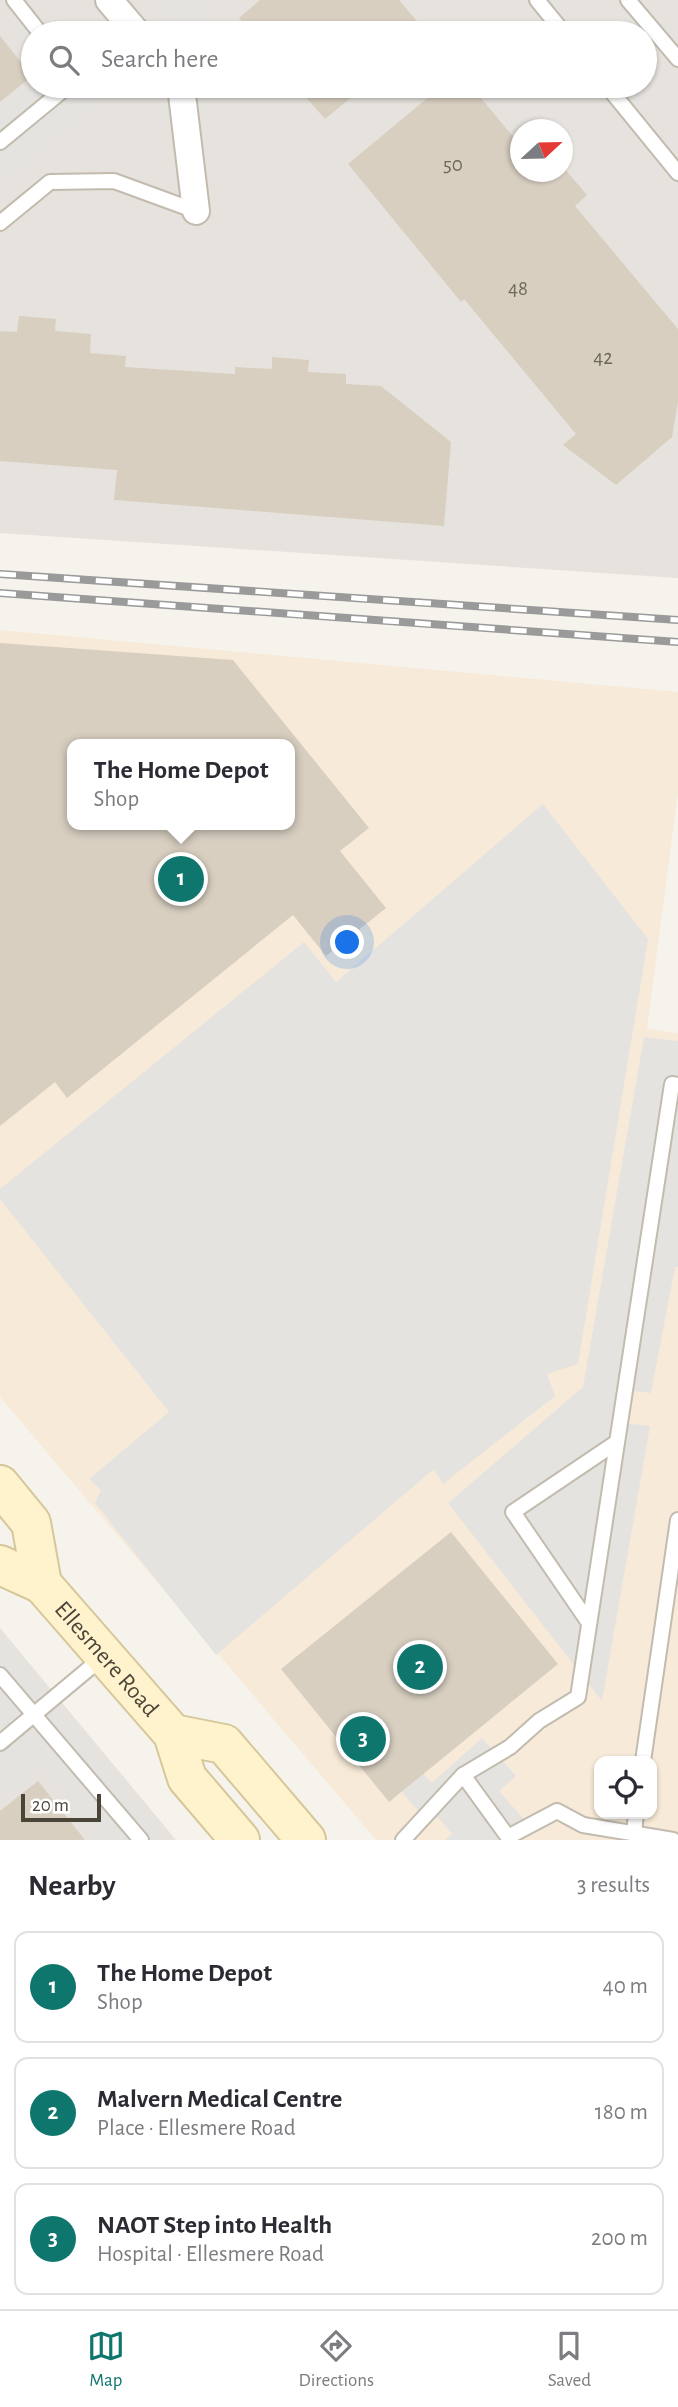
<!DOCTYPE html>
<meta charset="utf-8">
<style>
body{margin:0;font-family:"Alegreya Sans",sans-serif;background:#f2f2f3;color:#2b2b33}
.controls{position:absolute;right:21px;bottom:21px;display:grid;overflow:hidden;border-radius:14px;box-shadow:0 2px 5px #0004}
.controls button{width:63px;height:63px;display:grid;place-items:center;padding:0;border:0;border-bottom:2px solid #e1e1e2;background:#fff;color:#2b2b33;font:35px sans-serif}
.compass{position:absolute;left:510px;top:119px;width:63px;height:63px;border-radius:50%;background:#fff;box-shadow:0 2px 5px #0004;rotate:68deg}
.scale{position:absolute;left:21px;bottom:18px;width:80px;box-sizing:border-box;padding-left:7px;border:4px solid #4b4439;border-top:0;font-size:19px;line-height:24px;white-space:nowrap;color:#4b4439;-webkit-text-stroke:5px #fff;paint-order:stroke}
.you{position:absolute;left:348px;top:943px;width:24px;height:24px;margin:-18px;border:5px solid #fff;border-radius:50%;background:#1a73e8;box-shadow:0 0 0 10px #1a73e833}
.badge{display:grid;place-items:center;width:46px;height:46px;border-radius:50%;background:#0f766e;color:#fff;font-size:23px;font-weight:700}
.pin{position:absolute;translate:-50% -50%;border:4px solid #fff;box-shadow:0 2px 7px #0006}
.popup{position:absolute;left:67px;top:739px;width:228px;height:91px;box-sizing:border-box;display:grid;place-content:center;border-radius:14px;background:#fff;filter:drop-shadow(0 2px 5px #0005);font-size:23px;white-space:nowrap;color:#7c7c81}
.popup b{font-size:26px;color:#2b2b33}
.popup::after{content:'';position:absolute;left:50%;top:100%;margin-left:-14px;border:14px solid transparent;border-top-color:#fff}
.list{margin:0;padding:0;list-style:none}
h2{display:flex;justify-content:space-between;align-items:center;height:91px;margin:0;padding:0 28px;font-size:30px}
h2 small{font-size:23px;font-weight:400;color:#7c7c81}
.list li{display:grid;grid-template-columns:46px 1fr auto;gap:21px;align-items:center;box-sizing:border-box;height:112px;margin:0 14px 14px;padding:0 14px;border:2px solid #e1e1e2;border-radius:14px}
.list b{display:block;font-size:26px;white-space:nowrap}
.list p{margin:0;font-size:23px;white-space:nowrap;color:#7c7c81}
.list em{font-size:23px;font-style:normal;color:#7c7c81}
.icon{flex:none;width:38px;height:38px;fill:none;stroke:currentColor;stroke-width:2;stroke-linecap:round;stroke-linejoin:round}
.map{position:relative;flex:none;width:678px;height:1840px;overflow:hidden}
.search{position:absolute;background:#fff;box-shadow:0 2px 5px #0004;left:21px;right:21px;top:21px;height:77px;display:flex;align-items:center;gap:18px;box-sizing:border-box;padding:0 24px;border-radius:38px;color:#7c7c81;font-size:26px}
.sheet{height:469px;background:#fff}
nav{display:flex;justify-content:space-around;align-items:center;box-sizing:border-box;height:98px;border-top:2px solid #e1e1e2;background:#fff;font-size:19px;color:#7c7c81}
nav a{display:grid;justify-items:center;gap:4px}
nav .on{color:#0f766e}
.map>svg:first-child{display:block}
.commercial{fill:#f7ead8;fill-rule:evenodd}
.industrial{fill:#e6e2dd;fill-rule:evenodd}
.parking{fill:#e5e3e0}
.building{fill:#d8cfc1;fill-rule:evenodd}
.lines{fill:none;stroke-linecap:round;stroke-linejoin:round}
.lane-casing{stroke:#c2bbae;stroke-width:18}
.street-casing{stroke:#c2bbae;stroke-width:30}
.secondary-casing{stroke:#d6c79b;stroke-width:42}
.lane{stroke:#fff;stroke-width:14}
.street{stroke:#fff;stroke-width:26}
.secondary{stroke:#fff3cd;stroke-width:38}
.rail-casing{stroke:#9a9a9a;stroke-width:8}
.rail{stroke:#fff;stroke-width:5;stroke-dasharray:16;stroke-linecap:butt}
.labels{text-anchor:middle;stroke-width:6;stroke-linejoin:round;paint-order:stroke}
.number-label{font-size:21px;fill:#6e675b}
.street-label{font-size:24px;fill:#4b4439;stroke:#fff}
</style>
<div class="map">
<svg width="678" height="1840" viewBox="0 0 678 1840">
<rect width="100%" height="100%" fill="#f6f3ec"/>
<path class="commercial" d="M0 630 678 692V792L647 1029 678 1033V1840H376L0 1397ZM72 744H290V825H72ZM599 1761H652V1814H599Z"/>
<g class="industrial">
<path d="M0 0H678V578L0 533ZM33 33H645V86H33ZM520 130H562V172H520Z"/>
<polygon points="0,1628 176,1840 0,1840"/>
</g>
<g class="parking">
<polygon points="161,0 204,0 213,12 186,30"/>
<polygon points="34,86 83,86 96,102 0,180 0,113"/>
<polygon points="543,804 648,939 578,1364 547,1374 555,1396 443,1484 434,1469 216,1655 95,1503 101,1490 89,1479 169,1412 0,1199 0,1189 304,942 336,982"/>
<polygon points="644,1037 678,1041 678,1267 675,1267 651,1393 624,1390 623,1423 650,1426 602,1701 448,1503 583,1387"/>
<polygon points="0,1637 164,1840 104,1840 41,1762 0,1795"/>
<polygon points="482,1738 516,1776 499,1791 530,1826 515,1840 445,1840 452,1834 438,1817 430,1824 399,1789 420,1770 432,1783"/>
</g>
<g class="building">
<polygon points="260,0 399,0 427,33 252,33 239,18"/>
<polygon points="0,36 32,76 0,102"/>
<polygon points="296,86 365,86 325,119"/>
<polygon points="442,86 471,86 515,139 520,134 520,172 562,172 562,166 587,195 575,206 678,329 678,402 672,437 616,485 563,445 576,434 464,299 461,302 348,164"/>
<polygon points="19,316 56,319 55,331 91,334 90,353 126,356 125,367 235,374 235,367 272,369 272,357 309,360 308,372 346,374 346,384 381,386 451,442 444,526 114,500 117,470 0,461 0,331 17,332"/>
<path d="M0 643 233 660 369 828 340 851 386 908 326 956 293 915 67 1098 55 1082 0 1126ZM72 744H290V825H72Z"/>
<polygon points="451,1532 558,1664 389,1802 281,1669"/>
<polygon points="38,1781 85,1840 0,1840 0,1811"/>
</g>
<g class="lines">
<g class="lane-casing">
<g id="lane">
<polyline points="14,0 40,33"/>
<polyline points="537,0 564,33"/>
<polyline points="628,0 678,59"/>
<polyline points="607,86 678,173"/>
<polyline points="0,142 68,86"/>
<polyline points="0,223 50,182 114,181 196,211"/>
<polyline points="589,1623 513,1512 617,1442"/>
<polyline points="0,1675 141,1840"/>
<polyline points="0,1743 104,1656"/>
<polyline points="643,1761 678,1520"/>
<polyline points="463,1775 510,1747 539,1721 578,1697 672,1084 678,1085"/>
<polyline points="634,1833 636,1814"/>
<polyline points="403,1840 463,1775 508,1837 557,1811 583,1825 673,1840"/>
</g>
</g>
<g class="street-casing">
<g id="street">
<polyline points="109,0 137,33"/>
<polyline points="181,86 196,211"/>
</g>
</g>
<g class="secondary-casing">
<g id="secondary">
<polyline points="0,1485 31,1523 42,1584"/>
<path id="s1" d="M0 1565 42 1584 173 1734 187 1778 240 1840"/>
<polyline points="173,1734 224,1744 306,1840"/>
</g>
</g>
<use href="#lane" class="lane"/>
<use href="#street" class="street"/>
<use href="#secondary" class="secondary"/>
<g class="rail-casing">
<g id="rail">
<polyline points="0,574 678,620"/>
<polyline points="0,593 678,642"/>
</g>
</g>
<use href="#rail" class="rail"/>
</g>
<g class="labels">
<g class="number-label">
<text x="453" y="171">50</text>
<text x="518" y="295">48</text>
<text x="603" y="364">42</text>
</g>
<g class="street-label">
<text dy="8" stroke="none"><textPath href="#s1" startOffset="145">Ellesmere Road</textPath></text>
</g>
</g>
</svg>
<div class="controls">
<button><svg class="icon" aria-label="locate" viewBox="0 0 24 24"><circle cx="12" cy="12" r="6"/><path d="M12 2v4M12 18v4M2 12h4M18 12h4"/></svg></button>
</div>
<svg class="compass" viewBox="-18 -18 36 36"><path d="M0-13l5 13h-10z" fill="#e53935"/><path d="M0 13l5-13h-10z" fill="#7c7c81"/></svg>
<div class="scale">20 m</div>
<div class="you"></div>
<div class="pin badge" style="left:181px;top:879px">1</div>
<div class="popup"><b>The Home Depot</b>Shop</div>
<div class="pin badge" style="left:420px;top:1667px">2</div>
<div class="pin badge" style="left:363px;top:1739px">3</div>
<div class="search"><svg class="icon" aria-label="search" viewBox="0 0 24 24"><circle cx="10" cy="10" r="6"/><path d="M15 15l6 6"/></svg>Search here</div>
</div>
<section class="sheet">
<h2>Nearby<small>3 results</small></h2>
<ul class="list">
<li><span class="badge">1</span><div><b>The Home Depot</b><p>Shop</p></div><em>40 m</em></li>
<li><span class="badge">2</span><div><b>Malvern Medical Centre</b><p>Place · Ellesmere Road</p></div><em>180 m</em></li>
<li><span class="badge">3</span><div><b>NAOT Step into Health</b><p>Hospital · Ellesmere Road</p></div><em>200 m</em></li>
</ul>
</section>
<nav>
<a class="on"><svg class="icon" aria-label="map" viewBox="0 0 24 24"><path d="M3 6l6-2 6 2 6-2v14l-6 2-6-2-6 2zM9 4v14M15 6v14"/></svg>Map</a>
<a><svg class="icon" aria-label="directions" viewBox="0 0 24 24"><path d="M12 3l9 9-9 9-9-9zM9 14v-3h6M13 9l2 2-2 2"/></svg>Directions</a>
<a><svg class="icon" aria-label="saved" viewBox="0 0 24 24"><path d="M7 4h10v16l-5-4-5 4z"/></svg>Saved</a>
</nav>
